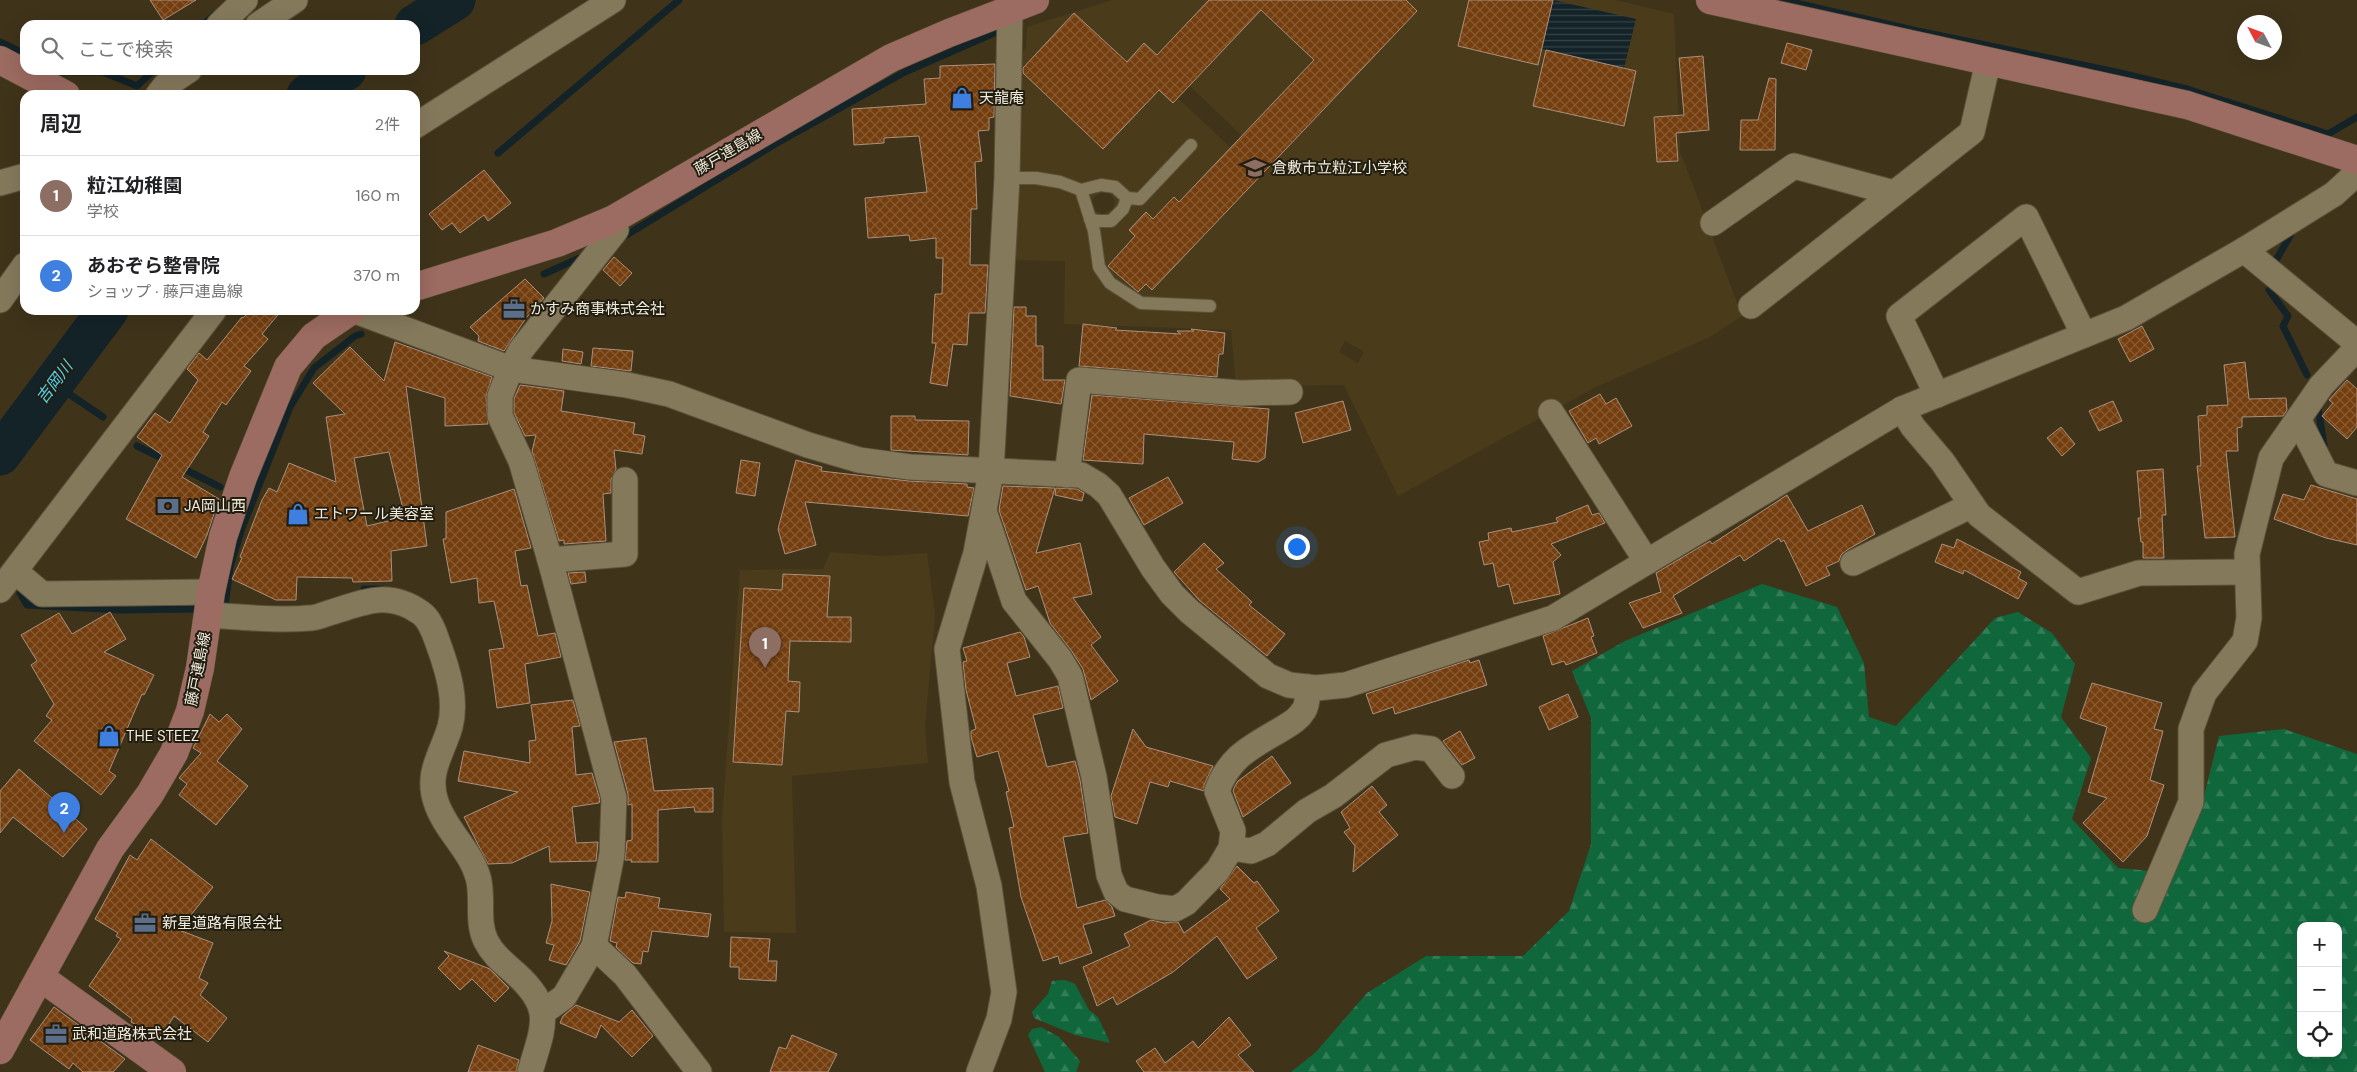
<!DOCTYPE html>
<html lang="ja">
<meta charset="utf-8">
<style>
body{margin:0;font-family:"DM Sans","Noto Sans JP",sans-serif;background:#f2f2f2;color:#202124}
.controls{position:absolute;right:15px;bottom:15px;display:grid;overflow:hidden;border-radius:10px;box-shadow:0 5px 20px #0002}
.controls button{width:45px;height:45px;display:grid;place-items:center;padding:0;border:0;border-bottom:1px solid #e0e0e0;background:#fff;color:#202124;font:25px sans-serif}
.compass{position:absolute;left:2237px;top:15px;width:45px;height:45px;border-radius:50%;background:#fff;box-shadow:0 5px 20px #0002;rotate:311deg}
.you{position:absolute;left:1296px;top:546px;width:18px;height:18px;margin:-12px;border:4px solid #fff;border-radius:50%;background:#1a73e8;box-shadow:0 0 0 8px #1a73e833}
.badge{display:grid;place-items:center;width:32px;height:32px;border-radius:50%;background:#7c3aed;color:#fff;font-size:16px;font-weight:700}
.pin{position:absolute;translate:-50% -41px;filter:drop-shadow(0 1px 2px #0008)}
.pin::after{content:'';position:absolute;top:26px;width:18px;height:15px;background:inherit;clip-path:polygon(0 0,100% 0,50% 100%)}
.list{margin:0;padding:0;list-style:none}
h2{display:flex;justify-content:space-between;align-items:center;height:65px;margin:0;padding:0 20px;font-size:21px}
h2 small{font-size:16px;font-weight:400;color:#757577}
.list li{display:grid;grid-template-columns:32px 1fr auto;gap:15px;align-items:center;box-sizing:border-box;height:80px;padding:0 20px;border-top:1px solid #e0e0e0}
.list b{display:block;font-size:19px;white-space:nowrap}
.list p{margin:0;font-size:16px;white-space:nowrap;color:#757577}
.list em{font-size:16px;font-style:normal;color:#757577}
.icon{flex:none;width:28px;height:28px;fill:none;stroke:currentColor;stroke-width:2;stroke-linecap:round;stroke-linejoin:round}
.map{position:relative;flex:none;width:2357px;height:1072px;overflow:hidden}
.search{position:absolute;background:#fff;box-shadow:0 5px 20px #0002;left:20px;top:20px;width:400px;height:55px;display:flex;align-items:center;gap:12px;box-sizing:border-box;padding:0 18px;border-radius:15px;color:#757577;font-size:19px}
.panel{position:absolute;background:#fff;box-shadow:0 5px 20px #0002;left:20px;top:90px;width:400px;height:225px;border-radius:15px}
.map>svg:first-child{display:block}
.built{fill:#4a3c1a;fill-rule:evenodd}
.forest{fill:url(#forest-firs);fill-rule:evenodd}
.water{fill:url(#water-rules)}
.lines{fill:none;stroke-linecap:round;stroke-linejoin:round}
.stream{stroke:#132328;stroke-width:7}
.river{stroke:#132328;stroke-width:41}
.building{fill:url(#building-cross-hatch);stroke:#ab8f7c;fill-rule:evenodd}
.lane-casing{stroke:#5b523a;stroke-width:14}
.street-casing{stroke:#5b523a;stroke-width:27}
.secondary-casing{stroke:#5b523a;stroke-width:29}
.lane{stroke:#85795c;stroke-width:12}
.street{stroke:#85795c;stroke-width:25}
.secondary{stroke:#9c6b61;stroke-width:28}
.labels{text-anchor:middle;stroke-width:4;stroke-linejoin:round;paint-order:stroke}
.poi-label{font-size:15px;fill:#f1ebdb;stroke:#211d11;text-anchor:start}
.street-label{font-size:15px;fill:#f1ebdb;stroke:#211d11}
.water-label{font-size:16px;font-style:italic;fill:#52d2f0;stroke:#211d11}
</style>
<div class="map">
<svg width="2357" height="1072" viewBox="0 0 2357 1072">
<defs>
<pattern id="forest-firs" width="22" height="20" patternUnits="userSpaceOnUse" patternTransform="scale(1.25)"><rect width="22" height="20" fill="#10673c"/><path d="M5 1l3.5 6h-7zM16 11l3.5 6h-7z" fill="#337d58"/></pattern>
<pattern id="water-rules" width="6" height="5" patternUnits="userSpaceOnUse" patternTransform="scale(1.25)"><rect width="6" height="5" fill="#132328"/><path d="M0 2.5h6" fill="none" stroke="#364347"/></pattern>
<pattern id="building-cross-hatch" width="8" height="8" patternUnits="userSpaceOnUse" patternTransform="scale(1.25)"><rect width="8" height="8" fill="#743e0f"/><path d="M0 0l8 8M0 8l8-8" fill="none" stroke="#885a31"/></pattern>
</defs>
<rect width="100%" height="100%" fill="#3f341a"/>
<g class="built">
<path d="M1112 0H1209L1157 55 1144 43 1134 54 1139 74 1074 13 1021 71 1103 149 1159 90 1173 103 1178 98 1231 148 1179 202 1174 197 1153 219 1145 213 1129 230 1135 236 1108 266 1137 293 1146 284 1153 290 1417 11 1406 0H1615L1674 14 1680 151 1742 316 1710 337 1596 387 1398 496 1344 385 1236 386 1231 330 1064 324 1065 261 1009 260 1017 62 1026 48 1027 27ZM1632 89 1623 126 1534 106ZM1675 116 1678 160 1654 118ZM1103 192 1110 193 1115 202 1113 209 1103 214 1096 211 1092 204 1094 197ZM1345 341 1364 352 1358 363 1339 352Z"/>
<polygon points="1261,10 1314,60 1242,136 1189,85"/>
<polygon points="830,552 883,556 927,553 935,616 925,726 928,763 792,776 796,933 724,932 722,819 740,570 823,569"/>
</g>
<g class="forest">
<path d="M1762 584 1837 607 1864 663 1869 717 1896 726 1995 618 2018 612 2052 633 2075 664 2061 717 2091 758 2072 819 2118 868 2172 873 2202 804 2219 736 2284 729 2357 754V1072H1291L1315 1053 1367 993 1426 956H1523L1569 911 1591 844V718L1572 671 1625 641ZM2301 926H2338V1053H2301Z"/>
<polygon points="1065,980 1075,984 1089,1010 1098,1017 1110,1043 1075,1035 1034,1018 1032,1012 1048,994 1052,981"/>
<polygon points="1041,1027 1059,1037 1080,1061 1076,1072 1045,1072 1028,1035 1032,1029"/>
</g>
<polygon class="water" points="1553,0 1636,19 1624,68 1542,49"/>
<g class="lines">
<g class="stream">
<polyline points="1783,0 1913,30 2116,72 2187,89 2328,134 2357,117"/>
<polyline points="203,25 214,15"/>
<polyline points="0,42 25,54"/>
<polyline points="55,70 59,72 103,72 137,86 154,70"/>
<polyline points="498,153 679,0"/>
<polyline points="620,239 777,143 905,72 994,33"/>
<polyline points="2275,262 2291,234"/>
<polyline points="544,274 586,255"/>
<polyline points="2269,290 2288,316 2283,326 2307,375"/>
<polyline points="53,383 103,417"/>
<polyline points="2318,408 2324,445"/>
<polyline points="137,446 168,461"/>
<polyline points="180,467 220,487"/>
<polyline points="364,589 382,589"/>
<polyline points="20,593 27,605 122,610 194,609"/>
<polyline points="230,607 225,607 230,567 242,528 290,407 314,368 355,336 361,334"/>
</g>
<g class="river">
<polyline points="415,25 455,0"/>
<polyline points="307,95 346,70"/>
<polyline points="0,455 108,310"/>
</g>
</g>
<g class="building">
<polygon points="150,0 196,0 163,20"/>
<polygon points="1209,0 1406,0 1417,11 1152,290 1146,284 1138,292 1108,266 1135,236 1129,230 1146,212 1153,219 1174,197 1179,202 1314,60 1261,10 1173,103 1159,90 1103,149 1023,73 1023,68 1074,13 1127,62 1144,43 1157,55"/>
<polygon points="1469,0 1553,0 1538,65 1458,46"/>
<polygon points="1787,43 1812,50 1806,70 1781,63"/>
<polygon points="1546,50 1636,71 1624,126 1533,106"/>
<polygon points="1703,56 1709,130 1676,133 1678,161 1657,162 1654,117 1684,115 1679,58"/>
<polygon points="995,64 994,117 989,118 989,130 978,131 982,161 975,162 977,209 971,209 970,265 988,265 985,313 969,313 967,345 953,344 947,386 930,383 936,343 932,343 935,294 942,294 943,258 936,258 936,238 910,241 909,235 868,238 865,198 927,192 919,136 884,138 884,143 854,145 852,109 926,104 924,79 940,78 940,66"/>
<polygon points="1769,78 1776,79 1775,150 1740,150 1741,120 1758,120"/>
<polygon points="484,170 511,203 488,221 484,215 460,233 452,223 442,230 429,214"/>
<polygon points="614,257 632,273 620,286 603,270"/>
<polygon points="525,279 544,298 526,318 504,351 478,341 479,336 470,327"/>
<polygon points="1014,307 1026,307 1026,316 1036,316 1036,346 1043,346 1043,380 1065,380 1061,404 1010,396"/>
<polygon points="251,310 282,310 262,334 268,339 244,366 251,371 226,405 222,402 203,432 209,436 182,477 219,499 207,535 196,558 126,519 162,455 137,437 155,413 170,423 198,380 187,369 199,353 207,360 242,317 243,318"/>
<polygon points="1083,324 1117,328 1115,330 1181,334 1177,331 1194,331 1191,329 1225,333 1223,354 1219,354 1217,377 1079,366"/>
<polygon points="2142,326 2154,349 2130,362 2118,339"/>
<path d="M395 342 492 377 486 396 488 424 445 426V398L406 386 427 546 391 551 392 581 353 582 352 578 297 577 296 600H276L232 579 242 558 240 557 262 500 269 488 277 492 289 463 336 482 326 417 345 414 313 383 350 347 384 381ZM389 452 405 517 367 526 354 458Z"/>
<polygon points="593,348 633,351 631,371 591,366"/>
<polygon points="563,349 583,352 581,364 562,361"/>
<polygon points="2245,362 2249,399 2286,398 2287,410 2283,416 2242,417 2242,427 2237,428 2238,451 2226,451 2235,537 2205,538 2197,466 2201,466 2198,416 2207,415 2207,406 2228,405 2224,365"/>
<polygon points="2347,380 2357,389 2357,427 2347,439 2322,416 2333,403 2329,400"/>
<polygon points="520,385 564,391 561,411 635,423 633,434 645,436 642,454 614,450 616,469 611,480 611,493 603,494 606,541 564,544 564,540 559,541 532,451 536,435 525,436 514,413 514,399"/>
<polygon points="1600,394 1606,404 1616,398 1632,426 1599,444 1596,438 1588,443 1569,411"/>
<polygon points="1092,395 1269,409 1265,458 1258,462 1232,459 1234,442 1144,434 1143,464 1083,460"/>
<polygon points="1343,401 1351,430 1303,443 1295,413"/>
<polygon points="2113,401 2122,421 2099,431 2089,411"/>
<polygon points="891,416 915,416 915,420 969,421 968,455 891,450"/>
<polygon points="2061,427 2075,444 2062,456 2047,438"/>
<polygon points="741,460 760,463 755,496 736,493"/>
<polygon points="796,460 822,467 821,471 909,481 967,484 967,487 974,488 968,516 805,502 816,545 785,554 778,529"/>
<polygon points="2163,469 2166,515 2162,515 2164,558 2143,558 2143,542 2141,542 2138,518 2141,518 2137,471"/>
<polygon points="1168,477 1183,503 1144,525 1129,498"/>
<polygon points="2311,485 2357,499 2357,545 2326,538 2274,519 2283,494 2304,500"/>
<polygon points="1003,486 1055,488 1036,553 1080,543 1092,594 1073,598 1101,637 1091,645 1118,681 1091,700 1083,669 1071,650 1050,623 1038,586 1026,590 999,510"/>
<polygon points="1056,488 1077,489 1084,493 1082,501 1055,495"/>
<polygon points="514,489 531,548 515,551 521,586 527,585 538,636 555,633 561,657 525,664 530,703 497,708 489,650 504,648 494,601 479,603 477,578 451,583 443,539 446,539 446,512"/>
<polygon points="1787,495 1808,531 1862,505 1875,534 1847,550 1841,555 1839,561 1826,567 1830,575 1806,586 1784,540 1781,542 1779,538 1744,561 1740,555 1673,596 1682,613 1643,628 1629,603 1661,592 1656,573 1710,541 1712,544"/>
<polygon points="1588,505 1592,515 1599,513 1605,523 1551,544 1561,555 1553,562 1560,594 1514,604 1509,584 1498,587 1493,563 1484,565 1479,542 1489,540 1488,533 1511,528 1512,532 1558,522 1556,518"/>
<polygon points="1957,539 2021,572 2018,578 2027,583 2018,599 1964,570 1963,574 1935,562 1942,544 1954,548"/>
<polygon points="1204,543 1224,563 1216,569 1252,602 1249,605 1285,634 1267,656 1199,600 1174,572"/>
<polygon points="585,572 586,582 571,584 568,573"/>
<polygon points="783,574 830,576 827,617 851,617 851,642 790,641 788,681 800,682 799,712 786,711 782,765 733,762 744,588 782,590"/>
<polygon points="110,612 126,639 104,652 154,675 144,695 142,694 109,771 116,776 101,795 34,741 52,720 46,716 54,704 31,665 37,661 21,635 59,613 72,634"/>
<polygon points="1588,618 1594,636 1591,637 1597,653 1566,665 1564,661 1552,665 1543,636"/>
<polygon points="1020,632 1024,637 1030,657 1007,663 1016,696 1058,686 1063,708 1033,715 1047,767 1075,761 1080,780 1088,833 1063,837 1077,908 1105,900 1112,907 1115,916 1083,925 1092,953 1060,964 1058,956 1043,961 1021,897 1009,828 1014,827 1006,792 1009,791 998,751 977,757 971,737 971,731 976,729 966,690 963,662 967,661 963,648"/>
<polygon points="1469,660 1470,663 1479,660 1487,685 1395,714 1393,707 1373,714 1366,694"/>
<polygon points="2092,683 2162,703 2154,729 2163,731 2150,780 2164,785 2147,836 2123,862 2083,823 2107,798 2088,792 2107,727 2080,718"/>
<polygon points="1568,694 1578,717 1549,730 1539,707"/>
<polygon points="573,700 580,726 572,727 576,775 592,773 600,800 599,803 572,807 576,843 598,842 596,861 550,862 549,846 512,863 488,864 464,817 518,792 458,781 464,751 530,763 529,741 536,740 531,705"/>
<polygon points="210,714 219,722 227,714 242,729 217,761 248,786 216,825 179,795 187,784 179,778 201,753 193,748"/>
<polygon points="1133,729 1146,747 1213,766 1204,785 1204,791 1170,781 1168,787 1150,782 1137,824 1115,817 1111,796"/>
<polygon points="1460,731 1475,758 1462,765 1443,741"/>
<polygon points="646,738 654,791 713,788 713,812 695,812 694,807 658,810 658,862 631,862 632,860 625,860 627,841 632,840 632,804 628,805 628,794 614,742"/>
<polygon points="1272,756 1291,783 1243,817 1233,791 1235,786 1238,781"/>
<polygon points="19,769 87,829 63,857 13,817 0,833 0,791"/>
<polygon points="1372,786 1387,805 1379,812 1398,835 1353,872 1355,846 1344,832 1350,828 1341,812"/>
<polygon points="151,839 213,887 179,930 213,943 199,978 208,983 200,995 227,1018 208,1042 174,1016 160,1039 131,1022 132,1019 89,986 121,939 116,936 118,933 95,919 130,855 137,860"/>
<polygon points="1237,866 1254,883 1257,881 1279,911 1256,928 1277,958 1247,979 1217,936 1173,972 1117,1005 1113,997 1097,1006 1083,967 1130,946 1124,934 1151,920 1164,923 1178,922 1184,933 1230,899 1220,889"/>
<polygon points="551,884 590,892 580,941 566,965 549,960 554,945 546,943 552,921"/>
<polygon points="626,892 660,898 658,908 711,914 708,937 652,931 648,952 643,951 641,964 633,963 616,947 617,943 610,941 618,897 625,898"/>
<polygon points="731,937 770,939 768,961 777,961 776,981 739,979 739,967 730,967"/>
<polygon points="444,951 490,969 509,988 495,1002 472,979 460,990 438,968 449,956"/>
<polygon points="576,1005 619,1022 632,1010 653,1036 632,1057 601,1025 596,1038 560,1023 563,1016"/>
<polygon points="54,1007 125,1059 113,1072 83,1072 73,1063 69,1069 30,1040"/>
<polygon points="1229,1017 1251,1045 1238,1055 1254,1072 1144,1072 1136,1061 1155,1048 1165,1063 1193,1041 1198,1048"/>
<polygon points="792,1035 837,1054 828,1072 770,1072 779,1047 786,1049"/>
<polygon points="478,1045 519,1060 516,1072 468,1072"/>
</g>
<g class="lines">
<g class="lane-casing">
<g id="lane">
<polyline points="1007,178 1036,178 1060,182 1081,190 1101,185 1115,187 1127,198 1140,199 1191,145"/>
<polyline points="1081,190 1094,231 1099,267 1110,283 1141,303 1210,306"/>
<polyline points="1090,219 1098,221 1111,221 1123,209 1127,198"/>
</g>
</g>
<g class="street-casing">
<g id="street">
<polyline points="219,25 245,0"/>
<polyline points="258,25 295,0"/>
<polyline points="158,95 165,86 189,70"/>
<polyline points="415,126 613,0"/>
<polyline points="0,183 25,176"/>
<polyline points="1713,223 1794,166 1894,193"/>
<polyline points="2244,250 2357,343"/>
<polyline points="0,300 25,265"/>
<polyline points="1751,306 1972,132 1988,62"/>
<polyline points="353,310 511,369 627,385 669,394 808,445 859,460 910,467 1081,475 1098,485 1109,495 1153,568 1172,594 1189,611 1268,676 1289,685 1316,688 1346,685 1553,618 1902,409 2126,318 2244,250 2334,194 2357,173"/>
<polyline points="1937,395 1899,316 2026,217 2084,335"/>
<polyline points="1902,409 1913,427 1942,461 1979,515 2078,592 2139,573 2247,572"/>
<polyline points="1551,412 1647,562"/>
<polyline points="2298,419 2326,474 2357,483"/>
<polyline points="1067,475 1079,380 1240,393 1290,392"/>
<path d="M985 514 1014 601 1060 659 1070 676 1094 777 1109 875 1116 892 1125 899 1157 907 1175 909 1186 903 1218 870 1231 848 1233 831 1217 791C1229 757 1251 747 1280 730 1290 724 1298 720 1304 710 1308 704 1307 694 1308 687"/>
<polyline points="550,560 625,554 625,480"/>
<polyline points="1853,563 1972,505"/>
<polyline points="16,572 42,594 211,592"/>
<polyline points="0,590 214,310"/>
<path d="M208 615C242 617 276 621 310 618 317 618 325 614 332 612 365 602 389 590 421 613 431 620 435 635 439 646 448 671 457 700 450 727 442 754 426 773 436 802 445 830 470 849 478 877 484 897 476 921 486 941 493 955 504 963 516 974 555 1009 543 1027 530 1072"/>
<polyline points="1231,848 1251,851 1267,844 1307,811 1333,796 1386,755 1415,747 1431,749 1452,776"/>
<polyline points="2145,910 2191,802 2191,729 2204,693 2245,641 2249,618 2247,554 2271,458 2321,386 2357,348"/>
<polyline points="594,946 625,975 699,1072"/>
<polyline points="543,1012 564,997 594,946 612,854 614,798 550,560 521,461 500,416 500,396 508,375 521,350 616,230 612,220"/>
<polyline points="979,1072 999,1019 1004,992 989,886 962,782 947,649 976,553 991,472 1007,178 1010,9"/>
</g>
</g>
<g class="secondary-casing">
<g id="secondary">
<polyline points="1710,0 2187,105 2357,160"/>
<polyline points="0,60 66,95"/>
<polyline points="415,287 557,243 612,220 891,58 949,33 1035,0"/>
<polyline points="40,977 172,1072"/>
<polyline points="0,1050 110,849 150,794 174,753 190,711 200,668 211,592 223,537 243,477 288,367 314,336 352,310"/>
</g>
</g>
<use href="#lane" class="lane"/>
<use href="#street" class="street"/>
<use href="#secondary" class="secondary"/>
</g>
<defs>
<g id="shop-bare" transform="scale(1.725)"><path d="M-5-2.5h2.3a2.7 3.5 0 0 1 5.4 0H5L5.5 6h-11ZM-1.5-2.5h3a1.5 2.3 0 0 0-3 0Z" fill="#3f7fe0" stroke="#211d11" stroke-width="2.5" paint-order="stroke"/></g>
<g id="school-bare" transform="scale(1.725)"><path d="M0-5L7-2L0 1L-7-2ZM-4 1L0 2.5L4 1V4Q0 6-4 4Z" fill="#8d6e63" stroke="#211d11" stroke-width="2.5" paint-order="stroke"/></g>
<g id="office-bare" transform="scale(1.725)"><path d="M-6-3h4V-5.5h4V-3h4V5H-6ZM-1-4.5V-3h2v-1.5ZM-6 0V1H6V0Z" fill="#5c6f8a" stroke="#211d11" stroke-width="2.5" paint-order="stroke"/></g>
<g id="bank-bare" transform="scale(1.725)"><path d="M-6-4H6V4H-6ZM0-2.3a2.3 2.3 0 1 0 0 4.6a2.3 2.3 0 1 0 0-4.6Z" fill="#5c6f8a" stroke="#211d11" stroke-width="2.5" paint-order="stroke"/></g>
</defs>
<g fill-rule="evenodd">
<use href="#shop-bare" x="962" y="98"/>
<use href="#school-bare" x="1255" y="168"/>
<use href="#office-bare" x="514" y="309"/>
<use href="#bank-bare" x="168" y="506"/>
<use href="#shop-bare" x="298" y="514"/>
<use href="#shop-bare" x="109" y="736"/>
<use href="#office-bare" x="145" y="923"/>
<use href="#office-bare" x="56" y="1034"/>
</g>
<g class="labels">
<g class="poi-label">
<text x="979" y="103">天龍庵</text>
<text x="1272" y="173">倉敷市立粒江小学校</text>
<text x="530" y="314">かすみ商事株式会社</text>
<text x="184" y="511">JA岡山西</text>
<text x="314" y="519">エトワール美容室</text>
<text x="126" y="741">THE STEEZ</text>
<text x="162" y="928">新星道路有限会社</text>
<text x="72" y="1039">武和道路株式会社</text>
</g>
<g class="street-label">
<text transform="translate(728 152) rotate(-30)" y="5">藤戸連島線</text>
<text transform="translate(198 669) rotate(-79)" y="5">藤戸連島線</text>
</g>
<g class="water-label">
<text transform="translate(54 382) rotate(-53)" y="6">吉岡川</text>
</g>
</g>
</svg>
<div class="controls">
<button>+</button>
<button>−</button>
<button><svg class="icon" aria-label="locate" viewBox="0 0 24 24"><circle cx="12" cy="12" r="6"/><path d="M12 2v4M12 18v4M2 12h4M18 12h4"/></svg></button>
</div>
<svg class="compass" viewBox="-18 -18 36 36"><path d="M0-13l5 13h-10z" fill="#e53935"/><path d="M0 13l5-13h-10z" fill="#757577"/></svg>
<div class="you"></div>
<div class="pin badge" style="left:765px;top:668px;background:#8d6e63">1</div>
<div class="pin badge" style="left:64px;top:833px;background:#3f7fe0">2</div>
<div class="search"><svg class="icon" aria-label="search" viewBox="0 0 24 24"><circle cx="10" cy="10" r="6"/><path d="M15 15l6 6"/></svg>ここで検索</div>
<section class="panel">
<h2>周辺<small>2件</small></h2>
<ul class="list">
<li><span class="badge" style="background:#8d6e63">1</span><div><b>粒江幼稚園</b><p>学校</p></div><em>160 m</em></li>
<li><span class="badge" style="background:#3f7fe0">2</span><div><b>あおぞら整骨院</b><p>ショップ · 藤戸連島線</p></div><em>370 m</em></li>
</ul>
</section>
</div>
